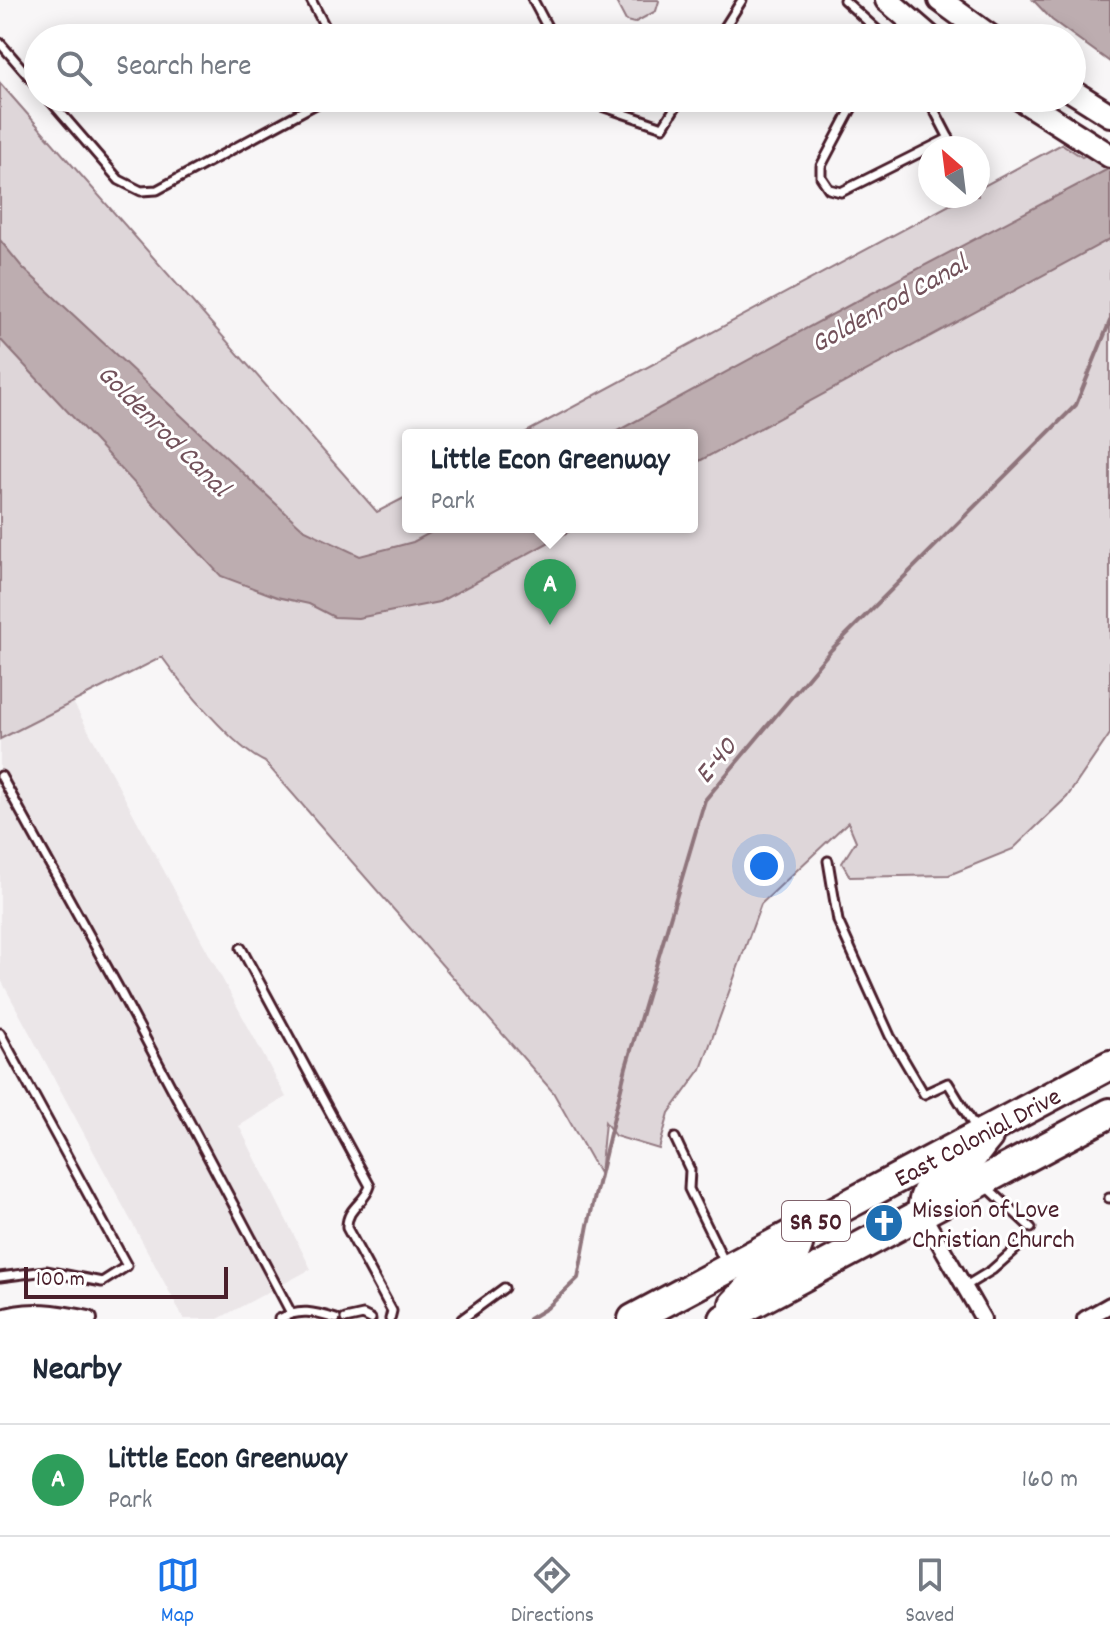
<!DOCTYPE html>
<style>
body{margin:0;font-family:Dekko,sans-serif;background:#f6f6f7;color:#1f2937}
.compass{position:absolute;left:918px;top:136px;width:72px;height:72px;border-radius:50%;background:#fff;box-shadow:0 4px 20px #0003;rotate:332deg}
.scale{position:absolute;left:24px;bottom:20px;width:204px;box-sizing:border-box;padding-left:8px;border:4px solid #4a1f2b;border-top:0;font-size:22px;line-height:28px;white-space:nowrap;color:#4a1f2b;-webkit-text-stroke:6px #fff;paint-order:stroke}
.you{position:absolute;left:764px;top:866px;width:28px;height:28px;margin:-20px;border:6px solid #fff;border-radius:50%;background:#1a73e8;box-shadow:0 0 0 12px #1a73e833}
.badge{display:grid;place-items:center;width:52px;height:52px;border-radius:50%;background:#1a73e8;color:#fff;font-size:26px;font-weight:700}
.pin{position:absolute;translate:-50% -66px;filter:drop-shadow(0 2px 4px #0008)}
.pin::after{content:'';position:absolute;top:42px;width:28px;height:24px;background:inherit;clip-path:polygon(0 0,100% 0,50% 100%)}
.popup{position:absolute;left:402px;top:429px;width:296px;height:104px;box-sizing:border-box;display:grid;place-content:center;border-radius:8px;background:#fff;filter:drop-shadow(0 2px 6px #0005);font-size:26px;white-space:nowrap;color:#747a83}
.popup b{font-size:30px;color:#1f2937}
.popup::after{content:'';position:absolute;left:50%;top:100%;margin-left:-16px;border:16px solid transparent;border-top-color:#fff}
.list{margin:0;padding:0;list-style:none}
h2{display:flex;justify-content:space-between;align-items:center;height:104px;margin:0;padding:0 32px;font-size:34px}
h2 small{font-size:26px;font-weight:400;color:#747a83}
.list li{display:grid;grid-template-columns:52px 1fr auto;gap:24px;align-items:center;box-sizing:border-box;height:112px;padding:0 32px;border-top:2px solid #e0e1e3}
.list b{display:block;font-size:30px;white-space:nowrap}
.list p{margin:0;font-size:26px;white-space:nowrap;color:#747a83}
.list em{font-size:26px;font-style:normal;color:#747a83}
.icon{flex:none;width:44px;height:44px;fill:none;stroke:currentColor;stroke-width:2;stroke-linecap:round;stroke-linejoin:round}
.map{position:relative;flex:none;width:1110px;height:1319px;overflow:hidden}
.search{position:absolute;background:#fff;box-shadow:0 4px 20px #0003;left:24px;right:24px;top:24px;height:88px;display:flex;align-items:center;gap:20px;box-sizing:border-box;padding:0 28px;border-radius:44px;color:#747a83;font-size:30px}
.sheet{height:216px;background:#fff}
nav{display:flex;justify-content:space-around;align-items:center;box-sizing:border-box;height:112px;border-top:2px solid #e0e1e3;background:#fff;font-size:22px;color:#747a83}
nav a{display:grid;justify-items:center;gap:4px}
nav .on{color:#1a73e8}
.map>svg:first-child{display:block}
.built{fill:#ebe6e8}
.green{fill:#ded6d9;stroke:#947a82;stroke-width:2}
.water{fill:#bdadb0;stroke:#8f747b;stroke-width:2}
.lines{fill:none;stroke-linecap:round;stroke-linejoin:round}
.stream{stroke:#8f747b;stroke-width:4}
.lane-casing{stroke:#4a1f2b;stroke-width:13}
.street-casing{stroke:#4a1f2b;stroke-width:20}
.secondary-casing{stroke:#4a1f2b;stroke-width:28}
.highway-casing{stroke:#4a1f2b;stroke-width:34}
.lane{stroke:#fff;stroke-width:7}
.street{stroke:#fff;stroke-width:14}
.secondary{stroke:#fff;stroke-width:22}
.highway{stroke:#fff;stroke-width:28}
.labels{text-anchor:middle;stroke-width:6;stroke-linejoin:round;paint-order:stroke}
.shield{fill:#fff;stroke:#80626b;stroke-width:2}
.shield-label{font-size:24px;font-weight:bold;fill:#4a1f2b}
.street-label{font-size:26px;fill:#4a1f2b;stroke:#fff}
.poi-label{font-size:26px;fill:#4a1f2b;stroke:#fff;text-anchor:start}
.water-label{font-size:28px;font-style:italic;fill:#72515a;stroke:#fff}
</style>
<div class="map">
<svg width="1110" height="1319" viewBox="0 0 1110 1319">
<rect width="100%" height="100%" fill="#f8f6f7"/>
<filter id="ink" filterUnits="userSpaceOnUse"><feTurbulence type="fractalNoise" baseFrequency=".0125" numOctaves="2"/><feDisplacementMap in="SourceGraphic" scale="16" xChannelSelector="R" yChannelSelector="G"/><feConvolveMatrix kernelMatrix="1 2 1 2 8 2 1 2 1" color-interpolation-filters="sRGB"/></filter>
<g filter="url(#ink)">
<polygon class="built" points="73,702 286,1097 239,1126 311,1269 218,1319 184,1319 0,978 0,739"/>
<g class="green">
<polygon points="615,0 658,0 659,1 656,11 634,23 626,21"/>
<path d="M0 83 377 512 408 496V527H692V435H521L966 196H978V189L1062 144 1082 157 1110 142V734L1067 797 1013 849 949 875 850 877 842 863 856 841 848 822 761 904 701 1069 669 1113 659 1149 615 1136 605 1122 600 1175 553 1092 265 762C235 749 182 685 162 657L0 739Z"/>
</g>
<g class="water">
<polygon points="1033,0 1110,0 1110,62 1052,20"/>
<polygon points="1110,168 1110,239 692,465 692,435 610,435 857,301"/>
<polygon points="0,240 22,267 303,529 360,556 413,542 441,527 577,527 439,602 358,618 334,617 309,604 277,597 221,576 0,339"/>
</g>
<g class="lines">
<polyline class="stream" points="529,1319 547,1308 578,1278 588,1225 626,1067 705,800 831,650 1076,405 1110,321"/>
<g class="lane-casing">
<g id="lane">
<polyline points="311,0 331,38"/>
<polyline points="533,0 553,38"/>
<polyline points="844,0 886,38"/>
<polyline points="718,38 742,0"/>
<polyline points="0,43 38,87"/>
<polyline points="48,98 119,180 141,191 157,190 327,98"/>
<polyline points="585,98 593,103 663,127 681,98"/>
<polyline points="857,98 821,166 821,177 829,189 841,192 949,138"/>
<polyline points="928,98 954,148"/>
<polyline points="1,776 119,989 291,1313"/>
<polyline points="828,861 838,921 890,1036 924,1094 948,1083 976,1129"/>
<path d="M241 948 370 1186C365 1203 346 1208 347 1228L392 1311 390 1319"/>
<polyline points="0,1033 127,1266 102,1282 46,1271 0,1277"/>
<polyline points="675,1138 690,1170 689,1189 725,1263"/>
<polyline points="986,1186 1031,1228"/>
<polyline points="1109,1198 1110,1198"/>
<polyline points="964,1287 992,1270 1025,1241"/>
<path d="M279 1319C300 1308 314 1312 336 1319"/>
<polyline points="345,1319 363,1315 371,1319"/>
<polyline points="462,1319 504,1288"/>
</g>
</g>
<g class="street-casing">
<g id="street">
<polyline points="922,1213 983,1319"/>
<path d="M0 1318C28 1307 60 1313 89 1319"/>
<polyline points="1085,1319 1110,1305"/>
</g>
</g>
<g class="secondary-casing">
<g id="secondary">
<polyline points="887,0 931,38"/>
<polyline points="940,0 992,38"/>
<polyline points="1072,91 1110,115"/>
<polyline points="1019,98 1110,156"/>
</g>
</g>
<g class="highway-casing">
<g id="highway">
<path d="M922 1213C924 1178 940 1185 962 1167 972 1159 980 1146 988 1137"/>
<path d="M734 1304C743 1295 752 1285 761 1276 779 1260 803 1262 798 1231"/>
<polyline points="633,1319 1110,1065"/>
<polyline points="724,1319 1110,1113"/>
</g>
</g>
<use href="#lane" class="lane"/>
<use href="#street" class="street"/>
<use href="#secondary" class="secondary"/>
<use href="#highway" class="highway"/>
</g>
</g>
<defs>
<g id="church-disc" transform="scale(2)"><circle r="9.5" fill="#1f6fb2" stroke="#fff"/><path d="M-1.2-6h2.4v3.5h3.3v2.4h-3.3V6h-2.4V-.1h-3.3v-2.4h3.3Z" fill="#fff"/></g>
</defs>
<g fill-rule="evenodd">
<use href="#church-disc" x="884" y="1223"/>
</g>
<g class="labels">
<rect class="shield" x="782" y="1201" width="68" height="40" rx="6"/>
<g class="shield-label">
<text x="816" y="1229">SR 50</text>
</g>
<g class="street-label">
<text transform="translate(977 1136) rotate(-28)" y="9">East Colonial Drive</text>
</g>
<g class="poi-label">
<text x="912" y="1217">Mission of Love<tspan x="912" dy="30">Christian Church</tspan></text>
</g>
<g class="water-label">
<text transform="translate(888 302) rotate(-29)" y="10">Goldenrod Canal</text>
<text transform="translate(165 429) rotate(45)" y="10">Goldenrod Canal</text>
<text transform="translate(714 759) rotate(-51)" y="10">E-40</text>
</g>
</g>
</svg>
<svg class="compass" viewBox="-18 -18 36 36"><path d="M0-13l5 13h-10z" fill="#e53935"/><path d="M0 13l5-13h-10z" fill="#747a83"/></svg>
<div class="scale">100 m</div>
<div class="you"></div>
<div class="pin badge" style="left:550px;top:625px;background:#2e9e5b">A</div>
<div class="popup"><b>Little Econ Greenway</b>Park</div>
<div class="search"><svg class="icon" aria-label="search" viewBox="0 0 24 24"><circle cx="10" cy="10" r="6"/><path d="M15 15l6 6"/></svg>Search here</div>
</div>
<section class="sheet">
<h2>Nearby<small></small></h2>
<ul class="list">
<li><span class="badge" style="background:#2e9e5b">A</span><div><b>Little Econ Greenway</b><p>Park</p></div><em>160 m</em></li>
</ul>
</section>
<nav>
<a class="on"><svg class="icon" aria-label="map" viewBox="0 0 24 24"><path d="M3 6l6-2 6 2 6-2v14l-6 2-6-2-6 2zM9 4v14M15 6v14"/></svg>Map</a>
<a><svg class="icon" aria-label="directions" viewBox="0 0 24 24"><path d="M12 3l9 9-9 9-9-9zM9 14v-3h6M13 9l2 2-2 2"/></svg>Directions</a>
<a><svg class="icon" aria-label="saved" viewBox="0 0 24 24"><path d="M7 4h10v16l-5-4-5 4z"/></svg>Saved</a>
</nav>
